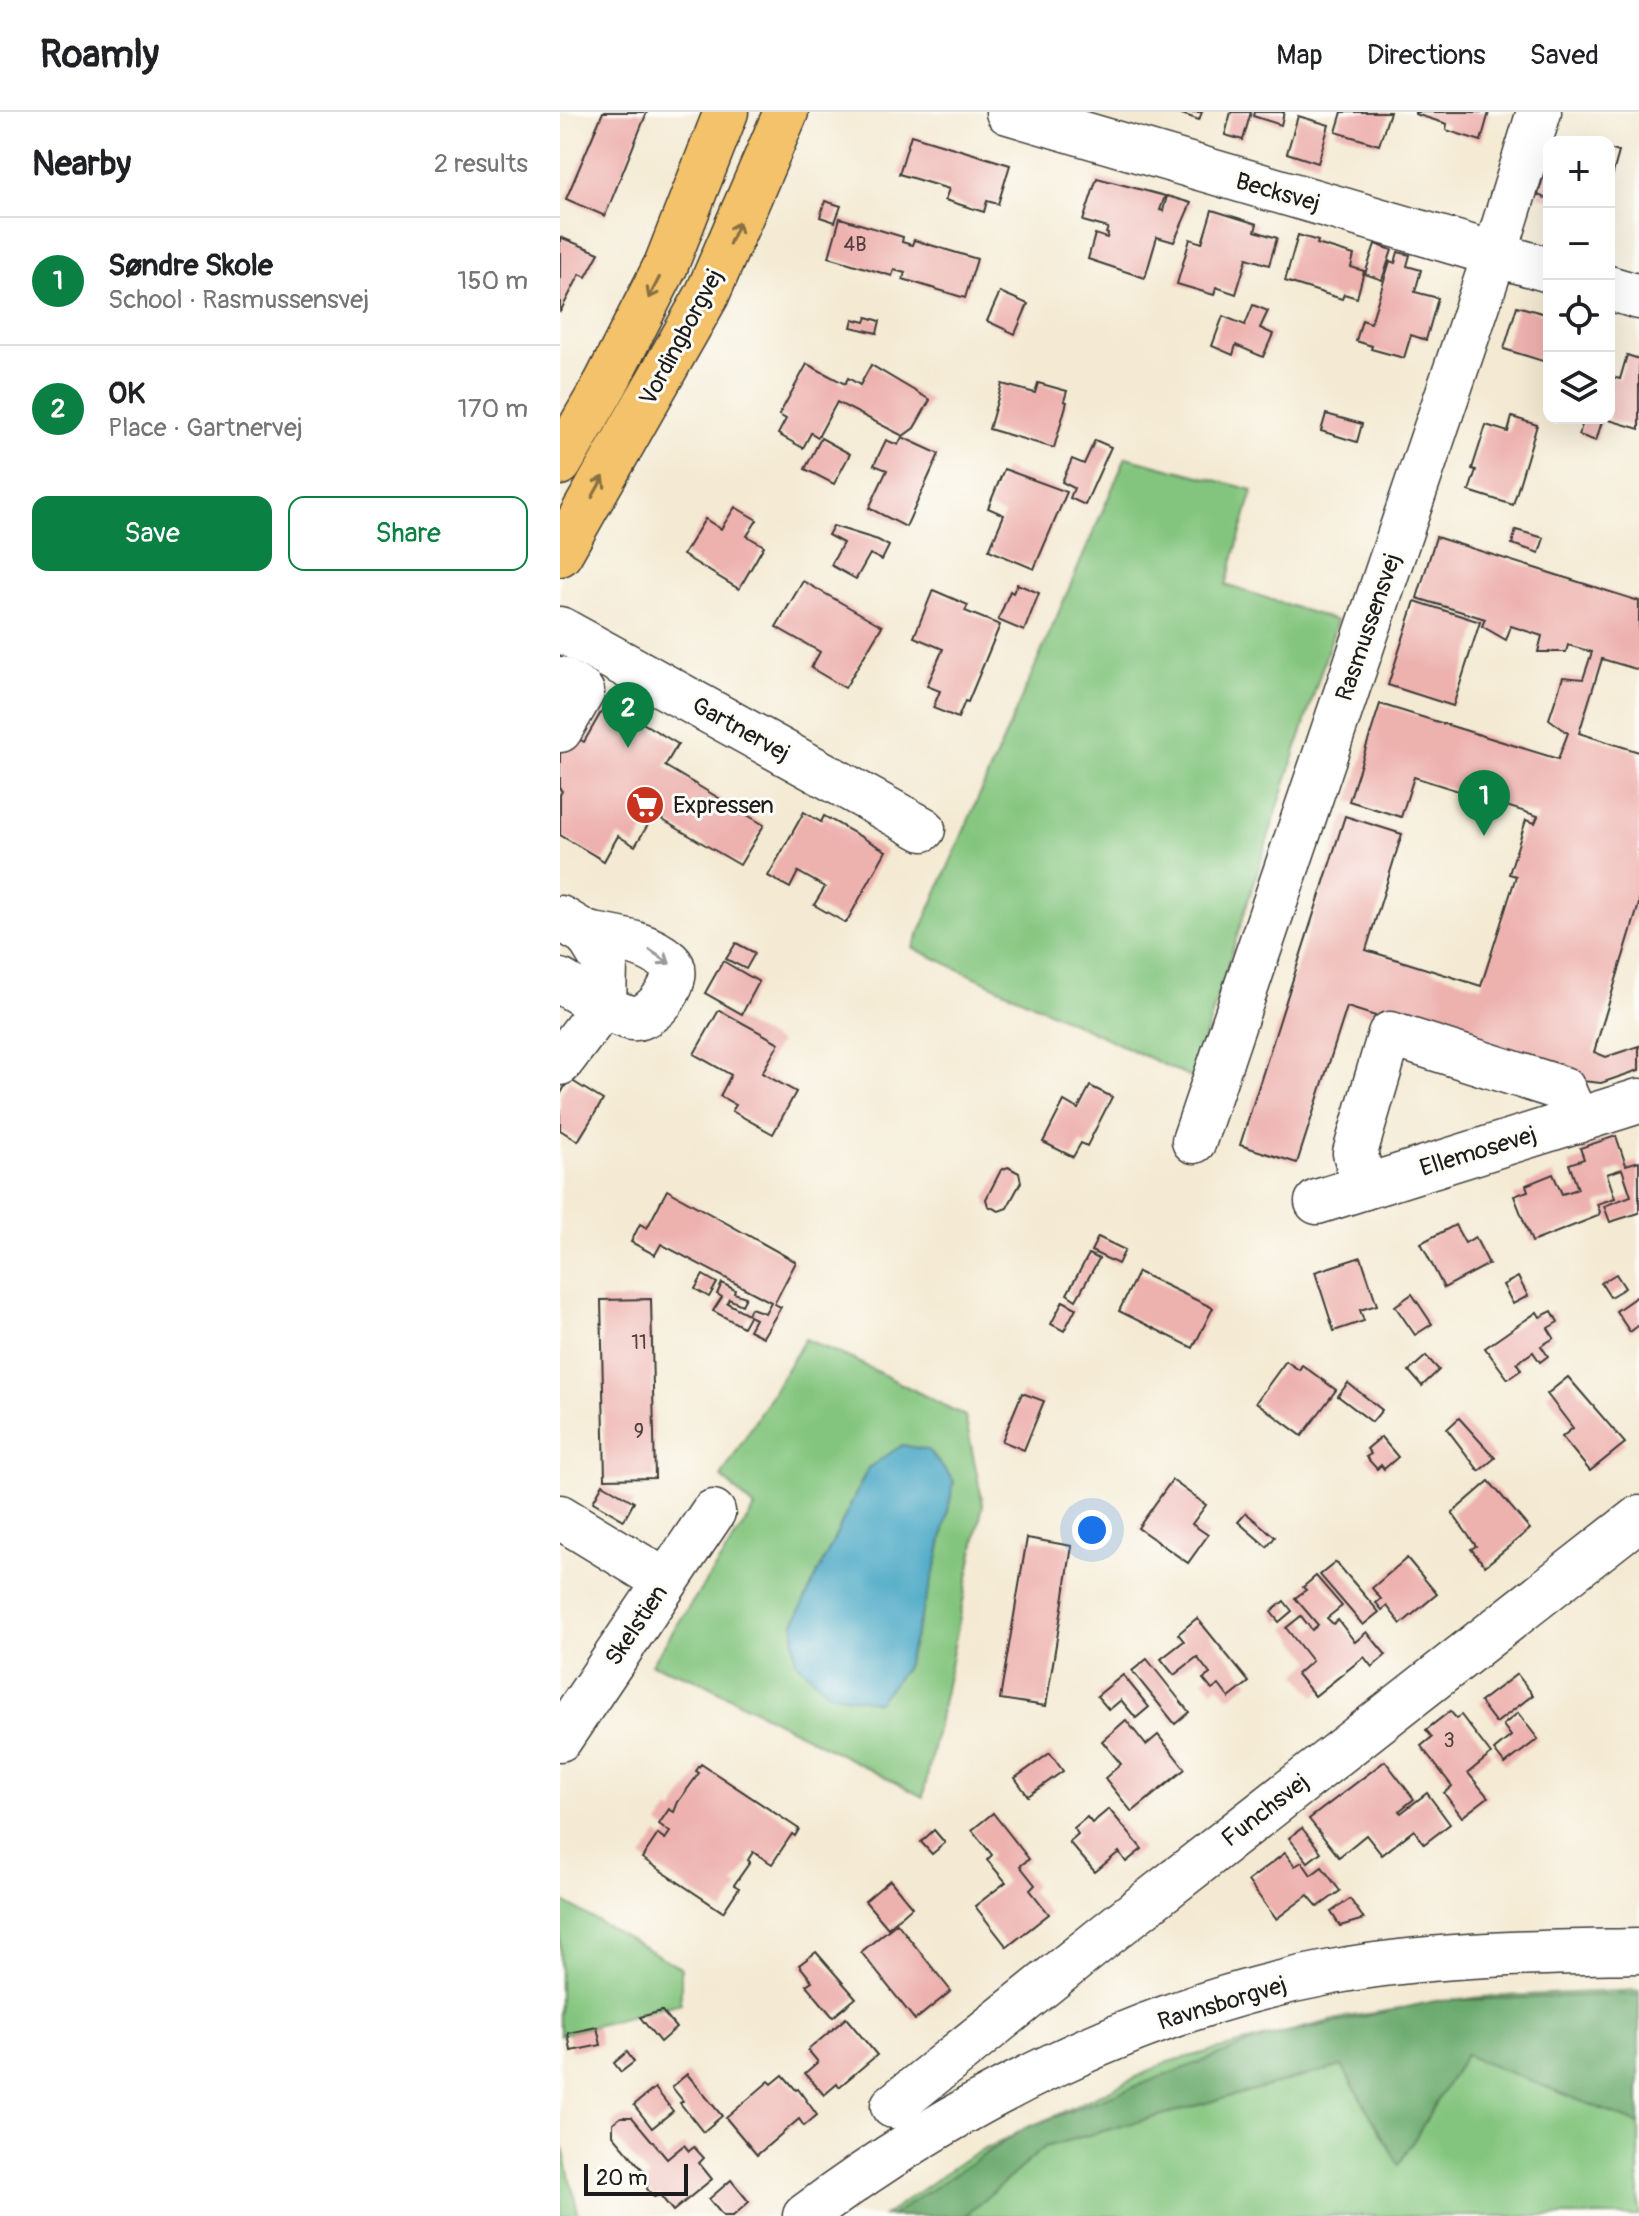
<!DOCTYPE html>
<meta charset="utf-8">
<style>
body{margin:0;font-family:Pangolin,sans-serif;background:#f2f2f2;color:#202124}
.controls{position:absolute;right:24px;top:24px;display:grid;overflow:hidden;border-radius:16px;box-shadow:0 8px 32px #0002}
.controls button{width:72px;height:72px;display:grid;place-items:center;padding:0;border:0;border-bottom:2px solid #e0e0e0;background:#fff;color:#202124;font:40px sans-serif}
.scale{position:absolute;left:24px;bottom:20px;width:104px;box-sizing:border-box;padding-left:8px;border:4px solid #1c1c1c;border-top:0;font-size:22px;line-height:28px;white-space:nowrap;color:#1c1c1c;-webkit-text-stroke:6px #fdfcf7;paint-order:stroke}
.you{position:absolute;left:532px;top:1418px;width:28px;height:28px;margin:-20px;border:6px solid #fff;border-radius:50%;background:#1a73e8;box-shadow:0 0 0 12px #1a73e833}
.badge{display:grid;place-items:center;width:52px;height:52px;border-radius:50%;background:#0b8043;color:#fff;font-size:26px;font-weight:700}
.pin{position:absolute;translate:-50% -66px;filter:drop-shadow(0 2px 4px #0008)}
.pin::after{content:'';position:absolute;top:42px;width:28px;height:24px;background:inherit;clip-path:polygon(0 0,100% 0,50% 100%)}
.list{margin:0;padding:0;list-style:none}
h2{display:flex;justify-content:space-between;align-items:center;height:104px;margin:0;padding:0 32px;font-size:34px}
h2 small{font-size:26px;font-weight:400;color:#757577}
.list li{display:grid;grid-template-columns:52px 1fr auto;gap:24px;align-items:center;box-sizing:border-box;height:128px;padding:0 32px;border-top:2px solid #e0e0e0}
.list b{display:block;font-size:30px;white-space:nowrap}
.list p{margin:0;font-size:26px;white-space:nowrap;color:#757577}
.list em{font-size:26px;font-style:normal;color:#757577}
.actions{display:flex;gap:16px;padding:24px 32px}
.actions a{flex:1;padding:18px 0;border:2px solid #0b8043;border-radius:16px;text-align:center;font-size:28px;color:#0b8043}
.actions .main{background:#0b8043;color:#fff}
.icon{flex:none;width:44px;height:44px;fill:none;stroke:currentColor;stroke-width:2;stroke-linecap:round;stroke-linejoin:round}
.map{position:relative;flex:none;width:1079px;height:2104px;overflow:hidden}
header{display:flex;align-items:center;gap:48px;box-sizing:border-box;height:112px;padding:0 40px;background:#fff;border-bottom:2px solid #e0e0e0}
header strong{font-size:38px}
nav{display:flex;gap:44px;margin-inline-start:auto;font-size:28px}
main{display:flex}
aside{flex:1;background:#fff}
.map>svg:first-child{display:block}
.green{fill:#83c57e;stroke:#50704d;stroke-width:2;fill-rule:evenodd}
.forest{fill:#6aaa6d;stroke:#436344;stroke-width:2}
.water{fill:#44a6c4;stroke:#306170;stroke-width:2}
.building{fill:#edb1ae}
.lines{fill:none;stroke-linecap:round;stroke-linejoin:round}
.minor-casing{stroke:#3c3b37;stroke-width:47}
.major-casing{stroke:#3c3b37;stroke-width:47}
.minor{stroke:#fff;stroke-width:44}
.major{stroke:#f3c26a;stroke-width:44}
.oneway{stroke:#886f43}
.oneway2{stroke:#999}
.labels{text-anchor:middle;stroke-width:6;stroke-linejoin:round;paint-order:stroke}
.number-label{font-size:20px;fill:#504140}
.street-label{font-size:24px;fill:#1c1c1c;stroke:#fdfcf7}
.poi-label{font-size:24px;fill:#1c1c1c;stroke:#fdfcf7;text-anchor:start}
</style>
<header>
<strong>Roamly</strong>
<nav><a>Map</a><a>Directions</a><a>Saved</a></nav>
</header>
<main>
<aside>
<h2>Nearby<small>2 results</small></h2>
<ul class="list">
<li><span class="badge">1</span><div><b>Søndre Skole</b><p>School · Rasmussensvej</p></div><em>150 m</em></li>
<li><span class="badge">2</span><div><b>OK</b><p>Place · Gartnervej</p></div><em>170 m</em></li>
</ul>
<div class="actions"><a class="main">Save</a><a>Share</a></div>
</aside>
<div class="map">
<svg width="1079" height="2104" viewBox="0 0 1079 2104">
<rect width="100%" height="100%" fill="#fdfcf7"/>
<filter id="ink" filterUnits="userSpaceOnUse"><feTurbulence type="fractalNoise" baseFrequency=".0125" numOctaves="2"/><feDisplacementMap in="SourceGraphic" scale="16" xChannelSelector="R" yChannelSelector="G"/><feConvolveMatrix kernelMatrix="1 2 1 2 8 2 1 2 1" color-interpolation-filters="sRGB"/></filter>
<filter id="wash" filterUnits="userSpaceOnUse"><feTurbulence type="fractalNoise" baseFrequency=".006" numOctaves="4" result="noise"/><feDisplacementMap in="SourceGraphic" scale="32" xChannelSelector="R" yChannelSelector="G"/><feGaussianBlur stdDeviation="1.8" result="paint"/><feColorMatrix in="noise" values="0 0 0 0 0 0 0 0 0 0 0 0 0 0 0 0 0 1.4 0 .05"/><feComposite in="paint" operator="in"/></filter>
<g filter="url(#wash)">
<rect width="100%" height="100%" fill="#f4ead3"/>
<g class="green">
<polygon points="566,345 693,378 666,473 777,509 632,966 353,836"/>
<path d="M245 1227 294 1248 405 1304 423 1392 363 1685 135 1567 91 1552 195 1396 161 1365ZM308 1356 394 1369 378 1447 345 1557 235 1548 234 1511Z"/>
<polygon points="0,1788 121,1856 121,1891 0,1923"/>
<polygon points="1079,1878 1079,2104 324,2104 408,2045 608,1950 786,1905 920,1885"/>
<polygon points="0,2024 19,2104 0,2104"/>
</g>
<polygon class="forest" points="1079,1882 1079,2012 905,1943 839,2053 782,1954 485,2035 405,2104 331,2104 465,2016 704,1926 875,1889"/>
<polygon class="water" points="342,1333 368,1338 394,1369 378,1447 345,1557 318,1590 268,1581 235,1548 234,1511 308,1356"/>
<g id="blocks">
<g class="building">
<polygon points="43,0 87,0 45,104 6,87"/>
<polygon points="616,0 642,0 639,8"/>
<polygon points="671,0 691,0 683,28 665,23"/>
<polygon points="694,0 724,0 721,13 693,4"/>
<polygon points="782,0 830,0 819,33 776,20"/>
<polygon points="855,0 929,0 921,29 886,18 887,12 855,2"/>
<polygon points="738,4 769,13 758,51 727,41"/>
<polygon points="351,23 450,53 438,92 427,89 424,100 385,88 389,77 339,62"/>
<polygon points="1049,37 1059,40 1050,72 1049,72"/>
<polygon points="985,59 989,61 989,88 978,83"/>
<polygon points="537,66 605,84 600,98 603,99 607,84 631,91 614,130 597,125 585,166 528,147 535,122 547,126 548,122 546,121 548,116 523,109"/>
<polygon points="265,89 281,94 275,110 260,105"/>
<polygon points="652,98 697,112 695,119 717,126 709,153 687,146 676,182 656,175 654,183 617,172 630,127 642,131"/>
<polygon points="280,106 343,125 342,130 352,133 354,128 417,147 405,186 343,167 345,161 334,158 332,164 269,145"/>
<polygon points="738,123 758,129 757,132 794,143 791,155 804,159 797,186 784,182 782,187 725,169"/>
<polygon points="0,125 39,141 26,165 20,162 0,200"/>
<polygon points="815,132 832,138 822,168 805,162"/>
<polygon points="838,140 850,143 847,154 861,158 855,180 878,186 866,228 851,223 844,246 811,237 812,234 796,229 802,208 811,211 830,149 835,151"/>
<polygon points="440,180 468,192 455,222 427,209"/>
<polygon points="693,193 708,199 700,216 713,222 703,245 676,233 673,243 652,234 663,204 685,213"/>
<polygon points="957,194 989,203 989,251 944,237"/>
<polygon points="307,205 320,209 317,221 291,215 293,207 305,210"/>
<polygon points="1067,243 1079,247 1079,317 1049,308 1049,264 1060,267"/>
<polygon points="247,252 285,272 288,266 300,273 311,253 370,288 354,316 343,324 277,290 258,325 251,321 243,336 218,322 226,307 219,303"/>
<polygon points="478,271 507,279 504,289 507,290 494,336 429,317 442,272 475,281"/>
<polygon points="766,302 802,312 797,330 761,319"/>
<polygon points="952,305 977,313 953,393 909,379 916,358 912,357 926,313 948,320"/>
<polygon points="1024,306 1043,306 1036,329 1019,323"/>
<polygon points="342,325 379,342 346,415 309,396 327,358 314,353 326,328 338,333"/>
<polygon points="261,326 290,342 274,372 245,357"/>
<polygon points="535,328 551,335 525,393 510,386 514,376 502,370 512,347 524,352"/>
<polygon points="444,357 507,380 474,457 429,438 444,403 428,396"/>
<polygon points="175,395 197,408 187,424 204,434 179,477 123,443 145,407 161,417"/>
<polygon points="273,414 318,428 329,434 322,448 310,442 296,467 271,453 283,431 268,423"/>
<polygon points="956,418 984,426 979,441 952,432"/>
<polygon points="876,425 1079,489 1079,558 1042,547 1019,621 1079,640 1079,792 1034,940 1046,945 1079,934 1079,958 1041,971 1022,969 787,895 737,1051 680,1033 785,704 842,722 806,838 921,874 956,764 949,762 966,708 975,711 978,704 854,665 841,705 789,689 820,592 998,647 1008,621 989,607 1003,565 1023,567 1032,540 1008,533 1006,540 978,540 982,524 951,514 946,528 922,514 925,507 857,486"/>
<polygon points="243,469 322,514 285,576 251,556 260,540 216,515"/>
<polygon points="457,472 479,481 464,519 438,508 450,479 453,481"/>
<polygon points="373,478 408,493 405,499 440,513 408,590 405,589 398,606 373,596 380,579 367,574 383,537 354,525"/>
<polygon points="855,489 920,510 893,594 828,573"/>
<polygon points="47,590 118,632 105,654 204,713 180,753 94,703 75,734 58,724 44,749 0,723 0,683 2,679 0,677 0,616 24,630"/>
<polygon points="244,700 261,710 264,704 326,739 286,811 254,793 265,775 238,760 230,776 208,764"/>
<polygon points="176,831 195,841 186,857 166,847"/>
<polygon points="163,849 199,870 182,902 145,881"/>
<polygon points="159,898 219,931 202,961 236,980 213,1022 172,999 176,993 160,984 171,963 134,942"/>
<polygon points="9,967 43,988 18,1029 0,1018 0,983"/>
<polygon points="530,974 552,985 527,1034 521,1031 513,1045 483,1030 504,989 518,997"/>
<polygon points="1056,1024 1066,1053 1079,1049 1079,1101 1050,1110 1044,1094 1071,1084 1062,1057 1047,1062 1055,1086 1037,1092 1040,1100 1038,1104 972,1130 954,1084 968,1079 966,1073 993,1062 1002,1082 1018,1077 1009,1052 1024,1047 1020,1036"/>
<polygon points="448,1055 459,1061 461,1070 447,1096 439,1099 428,1094 426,1087 441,1058"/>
<polygon points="107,1078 236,1150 214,1192 221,1195 203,1225 189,1218 195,1207 189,1204 183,1215 153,1199 162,1185 157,1182 162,1171 175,1178 174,1181 186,1185 182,1193 169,1187 167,1191 188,1202 191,1196 205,1201 211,1190 101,1132 95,1143 71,1130 80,1112 87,1116"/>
<polygon points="895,1113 905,1131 915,1125 929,1152 884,1176 861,1131"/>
<polygon points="538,1125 565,1138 558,1152 531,1139"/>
<polygon points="529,1142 539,1147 516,1188 507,1182"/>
<polygon points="801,1145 817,1193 800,1198 804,1209 774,1219 755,1160"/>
<polygon points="578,1160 653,1196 633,1236 559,1199"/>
<polygon points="1056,1162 1065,1176 1050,1185 1041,1171"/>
<polygon points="143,1163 157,1171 149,1185 135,1177"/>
<polygon points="958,1165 968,1184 953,1192 943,1173"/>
<polygon points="852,1182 872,1212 855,1223 835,1194"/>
<polygon points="1079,1183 1079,1213 1070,1220 1056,1199"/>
<polygon points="91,1187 95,1366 45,1367 41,1188"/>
<polygon points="503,1189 516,1196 504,1219 491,1212"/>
<polygon points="992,1199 998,1210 988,1216 994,1226 981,1234 988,1244 980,1250 973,1240 957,1251 961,1258 948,1267 925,1236 977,1200 980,1205"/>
<polygon points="866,1244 879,1258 862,1274 849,1259"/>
<polygon points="726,1249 739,1258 742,1253 776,1278 742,1324 696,1290"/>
<polygon points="1008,1265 1065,1331 1030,1359 1002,1325 1013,1316 987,1282"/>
<polygon points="788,1271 822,1298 812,1310 778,1284"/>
<polygon points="462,1281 484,1289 464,1338 442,1329"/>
<polygon points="899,1306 935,1346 919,1359 887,1317"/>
<polygon points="821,1325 838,1345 824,1357 821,1353 817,1357 806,1345 811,1342 807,1337"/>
<polygon points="612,1368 646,1393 632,1412 648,1423 628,1451 578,1416"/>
<polygon points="929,1369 970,1417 925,1454 911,1437 916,1434 892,1401"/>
<polygon points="43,1372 74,1390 64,1408 33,1390"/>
<polygon points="686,1401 715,1425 707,1435 678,1410"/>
<polygon points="467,1426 512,1434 486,1594 440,1587"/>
<polygon points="847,1446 877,1482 841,1512 827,1494 822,1498 816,1491 821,1487 812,1476"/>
<polygon points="776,1450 819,1500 803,1513 760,1463"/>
<polygon points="756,1464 782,1494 767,1506 773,1512 778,1508 795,1530 807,1520 826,1543 812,1555 804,1545 755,1584 737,1562 752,1549 726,1516 741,1504 752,1518 758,1513 735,1486 746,1478 743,1475"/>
<polygon points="724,1489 732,1499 719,1510 711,1500"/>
<polygon points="637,1506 689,1570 669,1586 659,1573 652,1578 643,1567 650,1562 637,1545 614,1563 601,1547 624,1529 618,1522"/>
<polygon points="587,1547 629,1600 615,1612 572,1559"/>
<polygon points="957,1562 973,1583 936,1611 920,1590"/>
<polygon points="563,1563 589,1595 576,1606 561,1588 549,1598 537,1584"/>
<polygon points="890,1599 896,1606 901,1603 931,1642 908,1661 928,1685 902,1705 884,1681 892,1674 861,1634 872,1625 866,1618"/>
<polygon points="958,1601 978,1627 945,1652 934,1638 951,1624 943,1613"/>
<polygon points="566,1608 586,1633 598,1623 625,1657 572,1700 545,1666 561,1652 542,1629"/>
<polygon points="490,1641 503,1659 468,1684 455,1666"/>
<polygon points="825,1649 854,1687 839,1699 841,1701 867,1681 890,1712 864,1732 854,1718 822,1743 806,1723 779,1745 749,1707"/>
<polygon points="141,1652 239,1717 235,1724 232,1722 212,1752 193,1740 188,1748 190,1750 174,1773 179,1776 163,1800 82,1746 98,1722 105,1727 110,1720 99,1712 109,1697 114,1700 118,1690 139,1661 136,1659"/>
<polygon points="549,1697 582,1737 566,1750 559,1740 535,1760 509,1730 518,1722 514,1716 527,1705 532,1711"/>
<polygon points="433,1701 469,1747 460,1754 475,1773 470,1778 489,1802 447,1835 415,1794 446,1770 427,1748 432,1743 412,1718"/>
<polygon points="742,1716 761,1740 748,1750 729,1726"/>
<polygon points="374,1718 385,1731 372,1742 361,1730"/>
<polygon points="725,1741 735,1754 742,1750 751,1763 762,1755 780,1779 758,1795 748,1783 716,1807 688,1769"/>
<polygon points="330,1768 352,1795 328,1816 305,1789"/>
<polygon points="790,1787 804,1807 780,1814 771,1800"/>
<polygon points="337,1811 391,1879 355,1908 301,1840"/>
<polygon points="256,1840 296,1886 273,1905 246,1873 252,1869 239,1853"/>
<polygon points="102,1899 116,1916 100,1930 80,1905"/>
<polygon points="286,1906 317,1943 279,1975 277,1972 264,1983 245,1961 258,1950 248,1938"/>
<polygon points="37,1915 41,1933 11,1939 8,1921"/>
<polygon points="67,1940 74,1950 61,1960 54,1951"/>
<polygon points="127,1962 162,2004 143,2020 120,1991 123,1989 112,1975"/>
<polygon points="223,1963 236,1978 238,1977 257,2003 244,2014 239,2007 197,2043 166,2006 209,1969 212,1972"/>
<polygon points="95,1976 113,1999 92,2016 74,1993"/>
<polygon points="61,2005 72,2005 107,2047 124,2033 129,2039 134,2035 144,2046 139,2051 152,2067 113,2099 100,2083 94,2085 87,2077 88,2064 53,2023 53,2011"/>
<polygon points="171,2068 189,2090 173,2104 163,2104 149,2087"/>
</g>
</g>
</g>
<g filter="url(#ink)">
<use href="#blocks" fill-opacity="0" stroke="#3c3b37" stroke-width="2"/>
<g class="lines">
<g class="minor-casing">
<g id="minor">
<polyline points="448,0 989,158"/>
<polyline points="1049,176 1079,185"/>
<polyline points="0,517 363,717"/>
<polyline points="0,567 22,580 0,618"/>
<polyline points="0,806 27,822 45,852 44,893 0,951"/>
<path d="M0 869C22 881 48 901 72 906 94 909 125 864 109 850 87 830 55 827 27 822"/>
<polyline points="634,1029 935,142 979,0"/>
<polyline points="805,1075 795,1041 830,922 1003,977 1017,1009"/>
<polyline points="757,1090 1079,989"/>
<polyline points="0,1405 105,1469"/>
<polyline points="0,1627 153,1400"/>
<polyline points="333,1994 546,1823 1079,1406"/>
<path d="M245 2104C397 1990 584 1895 772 1860 873 1841 977 1841 1079 1839"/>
</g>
</g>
<g class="major-casing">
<g id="major">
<polyline points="0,351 46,271 106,153 166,0"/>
<polyline points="0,442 147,183 226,0"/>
</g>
</g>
<use href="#minor" class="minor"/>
<use href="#major" class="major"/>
</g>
<defs><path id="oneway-shaft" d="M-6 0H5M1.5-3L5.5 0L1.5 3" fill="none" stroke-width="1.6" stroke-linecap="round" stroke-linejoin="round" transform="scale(2)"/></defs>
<g class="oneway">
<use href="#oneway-shaft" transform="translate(174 121) rotate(-67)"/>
<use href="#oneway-shaft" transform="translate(94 176) rotate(117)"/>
<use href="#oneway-shaft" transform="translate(38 375) rotate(-61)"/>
</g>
<use class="oneway2" href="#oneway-shaft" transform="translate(100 845) rotate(34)"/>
</g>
<defs>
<g id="supermarket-disc" transform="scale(2)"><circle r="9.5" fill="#c8321e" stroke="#fdfcf7"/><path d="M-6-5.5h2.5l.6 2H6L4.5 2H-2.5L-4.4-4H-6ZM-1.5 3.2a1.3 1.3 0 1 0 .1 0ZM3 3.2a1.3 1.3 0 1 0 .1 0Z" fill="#fff"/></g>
</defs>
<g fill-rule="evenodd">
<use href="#supermarket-disc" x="85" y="693"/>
</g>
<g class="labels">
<g class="number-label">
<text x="295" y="139">4B</text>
<text x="79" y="1237">11</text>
<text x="79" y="1326">9</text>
<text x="889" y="1635">3</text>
</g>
<g class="street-label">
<text transform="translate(718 80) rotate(16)" y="8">Becksvej</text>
<text transform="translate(121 225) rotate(-62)" y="8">Vordingborgvej</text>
<text transform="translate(808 515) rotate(-71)" y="8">Rasmussensvej</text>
<text transform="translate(181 617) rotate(29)" y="8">Gartnervej</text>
<text transform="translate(918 1039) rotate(-17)" y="8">Ellemosevej</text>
<text transform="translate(76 1513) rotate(-56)" y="8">Skelstien</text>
<text transform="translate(705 1698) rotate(-38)" y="8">Funchsvej</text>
<text transform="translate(662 1891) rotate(-17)" y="8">Ravnsborgvej</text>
</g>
<g class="poi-label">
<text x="113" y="701">Expressen</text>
</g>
</g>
</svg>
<div class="controls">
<button>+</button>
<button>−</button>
<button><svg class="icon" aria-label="locate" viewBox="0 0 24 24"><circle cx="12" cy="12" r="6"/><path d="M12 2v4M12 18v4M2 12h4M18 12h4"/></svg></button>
<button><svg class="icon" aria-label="layers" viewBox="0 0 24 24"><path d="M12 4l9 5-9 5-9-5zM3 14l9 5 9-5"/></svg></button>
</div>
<div class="scale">20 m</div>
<div class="you"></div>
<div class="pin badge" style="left:924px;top:724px">1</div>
<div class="pin badge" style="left:68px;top:636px">2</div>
</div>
</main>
